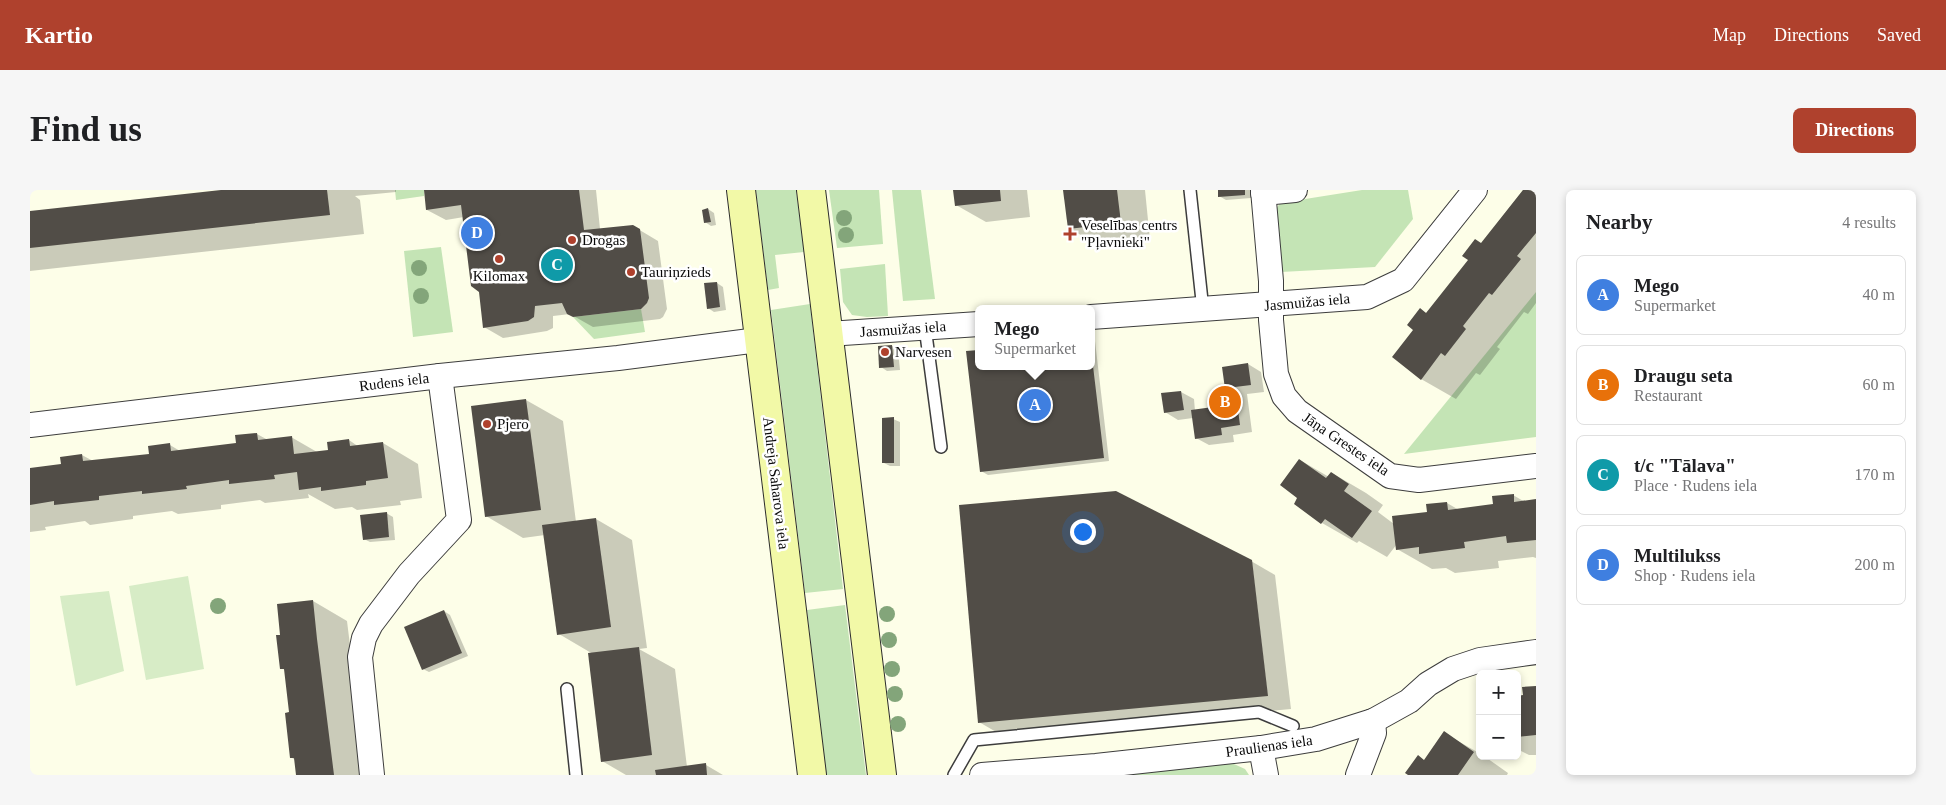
<!DOCTYPE html>
<meta charset="utf-8">
<style>
body{margin:0;font-family:Georgia,serif;background:#f6f6f6;color:#202124}
.controls{position:absolute;right:15px;bottom:15px;display:grid;overflow:hidden;border-radius:8px;box-shadow:0 2px 8px #0003}
.controls button{width:45px;height:45px;display:grid;place-items:center;padding:0;border:0;border-bottom:1px solid #e0e0e0;background:#fff;color:#202124;font:25px sans-serif}
.you{position:absolute;left:1052px;top:341px;width:18px;height:18px;margin:-12px;border:4px solid #fff;border-radius:50%;background:#1a73e8;box-shadow:0 0 0 8px #1a73e833}
.badge{display:grid;place-items:center;width:32px;height:32px;border-radius:50%;background:#af412d;color:#fff;font-size:16px;font-weight:700}
.pin{position:absolute;translate:-50% -50%;border:2px solid #fff;box-shadow:0 1px 5px #0006}
.popup{position:absolute;left:945px;top:115px;width:120px;height:65px;box-sizing:border-box;display:grid;place-content:center;border-radius:8px;background:#fff;filter:drop-shadow(0 1px 4px #0005);font-size:16px;white-space:nowrap;color:#757577}
.popup b{font-size:19px;color:#202124}
.popup::after{content:'';position:absolute;left:50%;top:100%;margin-left:-10px;border:10px solid transparent;border-top-color:#fff}
.list{margin:0;padding:0;list-style:none}
h2{display:flex;justify-content:space-between;align-items:center;height:65px;margin:0;padding:0 20px;font-size:21px}
h2 small{font-size:16px;font-weight:400;color:#757577}
.list li{display:grid;grid-template-columns:32px 1fr auto;gap:15px;align-items:center;box-sizing:border-box;height:80px;margin:0 10px 10px;padding:0 10px;border:1px solid #e0e0e0;border-radius:8px}
.list b{display:block;font-size:19px;white-space:nowrap}
.list p{margin:0;font-size:16px;white-space:nowrap;color:#757577}
.list em{font-size:16px;font-style:normal;color:#757577}
.map{position:relative;flex:none;width:1506px;height:585px;overflow:hidden;border-radius:8px}
header{display:flex;align-items:center;gap:30px;box-sizing:border-box;height:70px;padding:0 25px;background:#af412d;color:#fff}
header strong{font-size:24px}
nav{display:flex;gap:28px;margin-inline-start:auto;font-size:18px}
.intro{display:flex;align-items:center;justify-content:space-between;box-sizing:border-box;height:120px;padding:0 30px}
h1{margin:0;font-size:35px}
.button{padding:12px 22px;border-radius:8px;background:#af412d;color:#fff;font-size:18px;font-weight:700}
main{display:flex;gap:30px;padding:0 30px}
aside{flex:1;background:#fff;border-radius:8px;box-shadow:0 2px 8px #0003}
.map>svg:first-child{display:block}
.green{fill:#c4e4b5}
.pitch{fill:#d7ecc6}
.shadow{fill:#0003}
.building{fill:#514d47}
.lines{fill:none;stroke-linecap:round;stroke-linejoin:round}
.lane-casing{stroke:#3d3d3d;stroke-width:14}
.street-casing{stroke:#3d3d3d;stroke-width:26}
.secondary-casing{stroke:#2c2c2c;stroke-width:30}
.lane{stroke:#fff;stroke-width:11}
.street{stroke:#fff;stroke-width:24}
.secondary{stroke:#f2f9a7;stroke-width:28}
.tree{fill:#83a57a}
.poi-dot{fill:#af412d;stroke:#fff;stroke-width:2}
.labels{text-anchor:middle;stroke-width:5;stroke-linejoin:round;paint-order:stroke}
.poi-label{font-size:15px;fill:#0a0a0a;stroke:#fff;text-anchor:start}
.street-label{font-size:15px;fill:#0a0a0a;stroke:#fff}
</style>
<header>
<strong>Kartio</strong>
<nav><a>Map</a><a>Directions</a><a>Saved</a></nav>
</header>
<div class="intro"><h1>Find us</h1><a class="button">Directions</a></div>
<main>
<div class="map">
<svg width="1506" height="585" viewBox="0 0 1506 585">
<rect width="100%" height="100%" fill="#fdfee8"/>
<g class="green">
<polygon points="365,0 394,0 394,6 366,10"/>
<polygon points="726,0 766,0 774,62 745,65 749,98 738,100"/>
<polygon points="799,0 849,0 853,54 807,58"/>
<polygon points="862,0 891,0 905,109 873,111"/>
<polygon points="1332,0 1378,0 1383,29 1345,77 1251,82 1244,22 1250,13"/>
<polygon points="411,57 423,142 383,147 374,61"/>
<polygon points="855,74 858,126 837,127 822,125 813,112 810,79"/>
<polygon points="1506,102 1506,247 1374,264"/>
<polygon points="780,114 813,399 775,403 741,120"/>
<polygon points="611,119 615,142 564,149 543,127"/>
<polygon points="815,415 836,585 796,585 777,420"/>
<polygon points="1195,570 1215,579 1219,585 1043,585"/>
</g>
<g class="pitch">
<polygon points="158,386 174,479 116,490 99,396"/>
<polygon points="79,401 94,481 46,496 30,406"/>
</g>
<g class="shadow">
<polygon points="202,0 366,0 366,2 325,6 330,10 334,44 0,81 0,22"/>
<polygon points="395,0 566,0 570,39 603,36 628,51 637,119 633,127 630,129 563,137 540,124 523,126 523,138 517,141 473,148 454,137 450,101 434,27 416,30 397,20"/>
<polygon points="924,0 997,0 1000,27 956,32 926,15"/>
<polygon points="1035,0 1115,0 1120,50 1069,56 1039,38"/>
<polygon points="1189,0 1220,0 1221,8 1196,10 1189,6"/>
<polygon points="1493,0 1506,0 1506,113 1498,124 1494,122 1467,157 1470,159 1450,185 1446,183 1426,209 1391,189 1385,140 1391,120 1398,124"/>
<polygon points="678,19 684,23 686,35 681,36 675,32"/>
<polygon points="687,93 693,97 696,120 684,122 678,118"/>
<polygon points="1061,149 1065,151 1079,271 958,285 951,281 949,176 1061,176"/>
<polygon points="862,156 868,160 870,180 857,181 851,177 849,158"/>
<polygon points="1218,174 1231,182 1234,202 1217,204 1222,242 1203,245 1204,252 1179,255 1166,248 1163,228 1148,230 1135,222 1151,202 1164,209 1165,221 1185,218 1198,207"/>
<polygon points="496,210 533,231 546,332 566,329 602,350 617,458 609,459 645,479 657,577 676,575 693,585 596,585 572,571 563,464 529,444 515,345 493,348 456,326"/>
<polygon points="863,229 870,232 870,276 860,276 854,273"/>
<polygon points="227,244 238,250 261,247 287,262 299,261 319,250 329,257 353,253 388,274 392,308 370,311 371,315 327,320 322,317 305,319 278,304 279,308 235,313 230,310 191,315 191,319 148,324 142,321 103,326 103,329 60,335 55,331 15,337 16,340 0,342 0,279 32,275 52,265 63,271 120,265 140,255 150,261 208,254 207,246"/>
<polygon points="1270,270 1299,287 1302,283 1336,303 1353,315 1348,322 1364,334 1398,323 1417,313 1429,320 1464,316 1483,305 1495,312 1506,310 1506,368 1503,367 1468,371 1469,378 1425,383 1416,378 1402,379 1367,359 1367,354 1357,367 1329,351 1327,353 1292,333 1265,314 1269,308"/>
<polygon points="356,323 363,327 365,350 340,352 334,349"/>
<polygon points="1221,371 1245,385 1261,519 973,546 949,532"/>
<polygon points="283,411 317,431 336,585 267,585 265,570 261,567 261,523 256,481 252,478 252,446"/>
<polygon points="414,421 420,425 438,466 399,482 393,479"/>
<polygon points="1506,497 1506,565 1499,565 1487,559 1487,507 1494,506"/>
<polygon points="1414,543 1449,563 1450,566 1454,566 1478,583 1477,585 1381,585 1395,571"/>
</g>
<g class="building">
<polygon points="191,0 297,0 300,25 0,58 0,21"/>
<polygon points="394,0 549,0 554,40 603,35 610,39 619,108 617,113 611,119 543,127 537,124 532,113 505,116 504,127 498,131 453,138 449,102 441,96 431,15 396,20"/>
<polygon points="923,0 970,0 971,11 925,16"/>
<polygon points="1033,0 1087,0 1091,33 1038,39"/>
<polygon points="1188,0 1215,0 1215,5 1188,7"/>
<polygon points="1493,0 1506,0 1506,43 1487,66 1491,69 1462,105 1459,103 1433,136 1436,139 1415,166 1411,163 1391,190 1362,167 1383,140 1377,135 1390,118 1396,123 1438,70 1432,66 1445,49 1451,53"/>
<polygon points="678,18 681,32 674,33 672,20"/>
<polygon points="687,92 690,117 677,119 674,93"/>
<polygon points="862,155 864,177 849,178 848,156"/>
<polygon points="949,160 949,176 1063,176 1074,268 950,282 936,161"/>
<polygon points="1218,173 1221,195 1205,197 1210,235 1191,238 1192,245 1165,249 1161,220 1183,217 1182,208 1196,206 1192,177"/>
<polygon points="1151,201 1154,220 1134,223 1131,203"/>
<polygon points="496,209 511,320 455,327 441,216"/>
<polygon points="864,227 864,273 852,273 852,228"/>
<polygon points="227,243 228,250 262,246 264,264 298,260 297,252 319,249 320,256 353,252 358,288 336,291 336,295 291,301 291,297 269,300 267,282 244,285 245,289 199,294 199,290 156,296 157,299 112,304 112,301 69,306 69,310 24,315 24,311 0,315 0,278 31,274 30,267 52,264 53,271 119,264 118,256 140,253 141,261 206,253 205,245"/>
<polygon points="1269,269 1296,288 1301,282 1319,294 1314,301 1342,321 1322,348 1295,329 1291,334 1264,314 1267,308 1250,295"/>
<polygon points="1086,301 1222,370 1238,506 948,533 929,315"/>
<polygon points="1484,304 1484,312 1506,309 1506,350 1477,353 1476,346 1434,352 1435,358 1389,364 1389,357 1366,360 1362,326 1397,322 1396,314 1417,312 1418,320 1463,314 1462,306"/>
<polygon points="357,322 359,347 333,350 330,325"/>
<polygon points="566,328 581,437 527,445 512,335"/>
<polygon points="283,410 287,449 304,585 266,585 264,568 260,568 255,523 259,522 254,479 250,479 246,445 250,445 247,414"/>
<polygon points="414,420 432,463 392,480 374,437"/>
<polygon points="609,457 622,565 571,572 558,463"/>
<polygon points="1506,496 1506,545 1487,547 1487,506 1493,505 1492,497"/>
<polygon points="1414,541 1444,562 1428,585 1378,585 1375,583 1388,565 1394,570"/>
<polygon points="676,573 677,585 626,585 625,580"/>
</g>
<g class="lines">
<g class="lane-casing">
<g id="lane">
<polyline points="1160,0 1173,120"/>
<polyline points="895,137 911,257"/>
<polyline points="537,499 546,585"/>
<polyline points="924,585 944,550 1229,522 1263,536"/>
</g>
</g>
<g class="street-casing">
<g id="street">
<polyline points="1233,0 1241,91 1241,130 1246,184 1254,206 1267,221 1360,286 1389,290 1506,276"/>
<polyline points="1233,3 1265,0"/>
<polyline points="1061,127 1337,107 1373,90 1445,0"/>
<polyline points="798,144 949,134"/>
<polyline points="0,235 410,186 588,168 728,150"/>
<polyline points="1231,558 1236,585"/>
<polyline points="342,585 330,467 334,448 341,434 379,384 429,330 410,186"/>
<polyline points="952,585 1066,576 1231,558 1286,549 1343,531 1379,511 1398,494 1423,479 1450,470 1506,462"/>
<polyline points="1328,585 1344,543 1343,531"/>
</g>
</g>
<g class="secondary-casing">
<g id="secondary">
<polyline points="711,0 782,585"/>
<polyline points="781,0 852,585"/>
</g>
</g>
<use href="#lane" class="lane"/>
<use href="#street" class="street"/>
<use href="#secondary" class="secondary"/>
</g>
<g class="tree">
<circle cx="814" cy="28" r="8"/>
<circle cx="816" cy="45" r="8"/>
<circle cx="389" cy="78" r="8"/>
<circle cx="391" cy="106" r="8"/>
<circle cx="188" cy="416" r="8"/>
<circle cx="857" cy="424" r="8"/>
<circle cx="859" cy="450" r="8"/>
<circle cx="862" cy="479" r="8"/>
<circle cx="865" cy="504" r="8"/>
<circle cx="868" cy="534" r="8"/>
</g>
<g class="poi-dot">
<path d="M1037.5 36.5h5v5h5v5h-5v5h-5v-5h-5v-5h5z"/>
<circle cx="542" cy="50" r="5"/>
<circle cx="469" cy="69" r="5"/>
<circle cx="601" cy="82" r="5"/>
<circle cx="855" cy="162" r="5"/>
<circle cx="457" cy="234" r="5"/>
</g>
<g class="labels">
<g class="poi-label">
<text x="1051" y="40">Veselības centrs<tspan x="1051" dy="17">"Pļavnieki"</tspan></text>
<text x="552" y="55">Drogas</text>
<text x="611" y="87">Tauriņzieds</text>
<text x="469" y="91" text-anchor="middle">Kilomax</text>
<text x="865" y="167">Narvesen</text>
<text x="467" y="239">Pjero</text>
</g>
<g class="street-label">
<text transform="translate(1277 112) rotate(-5)" y="5">Jasmuižas iela</text>
<text transform="translate(873 139) rotate(-4)" y="5">Jasmuižas iela</text>
<text transform="translate(364 192) rotate(-7)" y="5">Rudens iela</text>
<text transform="translate(1316 254) rotate(34)" y="5">Jāņa Grestes iela</text>
<text transform="translate(746 293) rotate(83)" y="5">Andreja Saharova iela</text>
<text transform="translate(1239 556) rotate(-8)" y="5">Praulienas iela</text>
</g>
</g>
</svg>
<div class="controls">
<button>+</button>
<button>−</button>
</div>
<div class="you"></div>
<div class="pin badge" style="left:1005px;top:215px;background:#3f7fe0">A</div>
<div class="popup"><b>Mego</b>Supermarket</div>
<div class="pin badge" style="left:1195px;top:212px;background:#e8710a">B</div>
<div class="pin badge" style="left:527px;top:75px;background:#0f9aa8">C</div>
<div class="pin badge" style="left:447px;top:43px;background:#3f7fe0">D</div>
</div>
<aside>
<h2>Nearby<small>4 results</small></h2>
<ul class="list">
<li><span class="badge" style="background:#3f7fe0">A</span><div><b>Mego</b><p>Supermarket</p></div><em>40 m</em></li>
<li><span class="badge" style="background:#e8710a">B</span><div><b>Draugu seta</b><p>Restaurant</p></div><em>60 m</em></li>
<li><span class="badge" style="background:#0f9aa8">C</span><div><b>t/c &quot;Tālava&quot;</b><p>Place · Rudens iela</p></div><em>170 m</em></li>
<li><span class="badge" style="background:#3f7fe0">D</span><div><b>Multilukss</b><p>Shop · Rudens iela</p></div><em>200 m</em></li>
</ul>
</aside>
</main>
